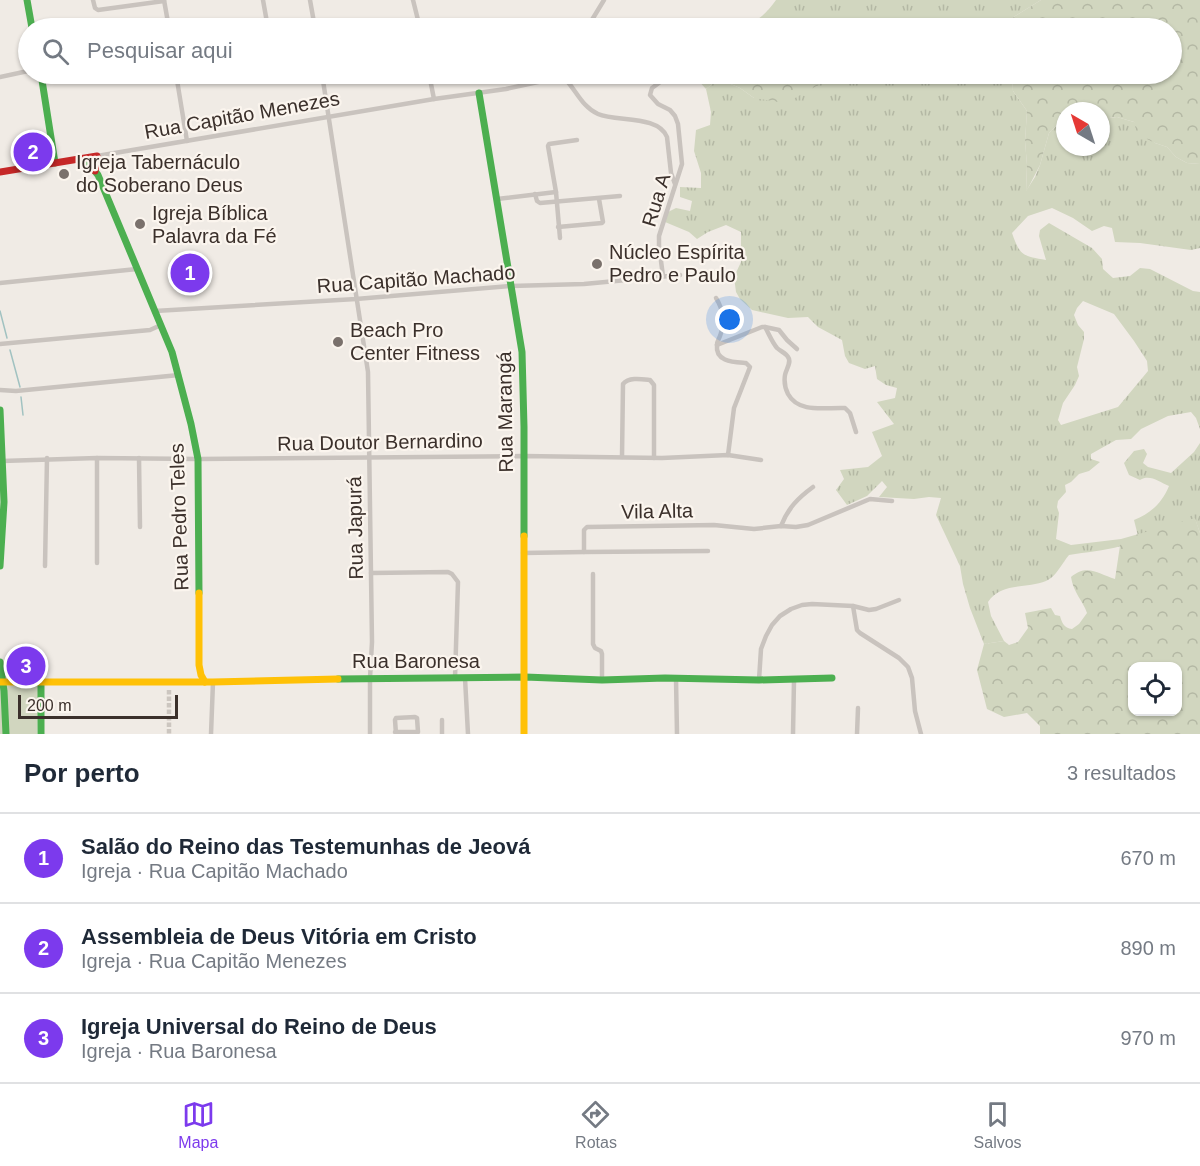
<!DOCTYPE html>
<html lang="pt">
<meta charset="utf-8">
<style>
body{margin:0;font-family:Arial,sans-serif;background:#f6f6f7;color:#1f2937}
.controls{position:absolute;right:18px;bottom:18px;display:grid;overflow:hidden;border-radius:12px;box-shadow:0 2px 4px #0004}
.controls button{width:54px;height:54px;display:grid;place-items:center;padding:0;border:0;border-bottom:2px solid #e0e1e3;background:#fff;color:#1f2937;font:30px sans-serif}
.compass{position:absolute;left:1056px;top:102px;width:54px;height:54px;border-radius:50%;background:#fff;box-shadow:0 2px 4px #0004;rotate:321deg}
.scale{position:absolute;left:18px;bottom:15px;width:160px;box-sizing:border-box;padding-left:6px;border:3px solid #3b302b;border-top:0;font-size:16px;line-height:21px;white-space:nowrap;color:#3b302b;-webkit-text-stroke:4px #fbf5ee;paint-order:stroke}
.you{position:absolute;left:730px;top:320px;width:21px;height:21px;margin:-15px;border:4px solid #fff;border-radius:50%;background:#1a73e8;box-shadow:0 0 0 9px #1a73e833}
.badge{display:grid;place-items:center;width:39px;height:39px;border-radius:50%;background:#7c3aed;color:#fff;font-size:20px;font-weight:700}
.pin{position:absolute;translate:-50% -50%;border:3px solid #fff;box-shadow:0 2px 6px #0006}
.list{margin:0;padding:0;list-style:none}
h2{display:flex;justify-content:space-between;align-items:center;height:78px;margin:0;padding:0 24px;font-size:26px}
h2 small{font-size:20px;font-weight:400;color:#747a83}
.list li{display:grid;grid-template-columns:39px 1fr auto;gap:18px;align-items:center;box-sizing:border-box;height:90px;padding:0 24px;border-top:2px solid #e0e1e3}
.list b{display:block;font-size:22px;white-space:nowrap}
.list p{margin:0;font-size:20px;white-space:nowrap;color:#747a83}
.list em{font-size:20px;font-style:normal;color:#747a83}
.icon{flex:none;width:33px;height:33px;fill:none;stroke:currentColor;stroke-width:2;stroke-linecap:round;stroke-linejoin:round}
.map{position:relative;flex:none;width:1200px;height:734px;overflow:hidden}
.search{position:absolute;background:#fff;box-shadow:0 2px 4px #0004;left:18px;right:18px;top:18px;height:66px;display:flex;align-items:center;gap:15px;box-sizing:border-box;padding:0 21px;border-radius:33px;color:#747a83;font-size:22px}
.sheet{height:348px;background:#fff}
nav{display:flex;justify-content:space-around;align-items:center;box-sizing:border-box;height:84px;border-top:2px solid #e0e1e3;background:#fff;font-size:16px;color:#747a83}
nav a{display:grid;justify-items:center;gap:3px}
nav .on{color:#7c3aed}
.map>svg:first-child{display:block}
.grass{fill:url(#grass-tufts);fill-rule:evenodd}
.forest{fill:url(#forest-crowns);fill-rule:evenodd}
.green{fill:#d1d6bf}
.lines{fill:none;stroke-linecap:round;stroke-linejoin:round}
.stream{stroke:#a1c2c1;stroke-width:1.5}
.street-tunnel{stroke:#ccc6c0;stroke-width:4.5;stroke-dasharray:4.5 2;stroke-linecap:butt}
.street{stroke:#c9c3be;stroke-width:4.5}
.fast{stroke:#4caf50;stroke-width:7}
.slow{stroke:#ffc107;stroke-width:7}
.jam{stroke:#c62828;stroke-width:7}
.poi-dot{fill:#7a716c;stroke:#fbf5ee;stroke-width:2}
.labels{text-anchor:middle;stroke-width:4.5;stroke-linejoin:round;paint-order:stroke}
.street-label{font-size:20px;fill:#3b302b;stroke:#fbf5ee}
.poi-label{font-size:20px;fill:#3b302b;stroke:#fbf5ee;text-anchor:start}
</style>
<div class="map">
<svg width="1200" height="734" viewBox="0 0 1200 734">
<defs>
<pattern id="grass-tufts" width="24" height="20" patternUnits="userSpaceOnUse" patternTransform="scale(1.5)"><rect width="24" height="20" fill="#d1d6bf"/><path d="M3 7l-1-3M5 7V3M7 7l1-3M15 17l-1-3M17 17v-4M19 17l1-3" fill="none" stroke="#b4b8a4"/></pattern>
<pattern id="forest-crowns" width="20" height="18" patternUnits="userSpaceOnUse" patternTransform="scale(1.5)"><rect width="20" height="18" fill="#d1d6bf"/><path d="M2 6a3 3 0 1 1 6 0M12 15a3 3 0 1 1 6 0" fill="none" stroke="#b4b8a4"/></pattern>
</defs>
<rect width="100%" height="100%" fill="#f0ebe5"/>
<g class="grass">
<path d="M776 0H1041L1012 18 1003 28H736C757 21 762 19 776 0Z"/>
<path d="M834 74H1012L1013 91 1027 111 1025 141 1027 165 1026 191 1035 177 1040 165 1049 133 1059 123 1065 122V147H1101V119L1117 117 1134 122 1155 143 1167 147 1176 157 1187 163 1200 164V248L1191 250 1140 243 1115 242 1112 228 1104 226 1092 231 1073 218 1052 208 1028 216 1012 233C1020 256 1023 256 1046 260L1039 236 1040 230 1049 223 1092 248 1102 259 1103 269 1113 278 1130 276 1140 268 1150 269 1193 291 1200 292V429L1196 418 1191 412 1168 416 1141 429 1131 439 1116 440 1091 454V459L1100 462 1089 471 1079 474 1071 482 1065 485 1066 492 1058 501 1057 507 1059 513 1056 539 1071 545 1121 539V546C1104 551 1086 552 1069 555 1062 563 1056 577 1046 581 1027 589 1001 582 988 602L991 616 1004 641 984 644 970 608 963 584 960 566 936 515 941 498 929 497 914 499 879 497 887 487 882 481 867 496 847 505 836 490 844 479 840 470 868 467 882 456 872 432 894 424 877 402 895 398 897 388 886 385 877 379 875 366 865 369 849 363 845 356 842 340 818 327 808 317 788 318 752 310 740 299 736 292 734 277 741 262V232L726 225 708 232 697 239 689 232 665 222 668 212 676 208 690 211 692 201 680 197V187L701 188V173L694 151 696 130 710 125 711 112 706 89 719 79 740 88 754 98C778 93 816 92 834 74ZM1083 301 1114 314 1134 341 1147 361 1148 371 1118 407 1061 425 1058 420 1063 403 1075 385 1079 376 1077 367 1084 339V332L1078 325 1074 315 1077 308Z"/>
<path d="M1200 443V533L1195 519 1138 536 1134 520C1151 513 1162 503 1169 486 1159 482 1150 474 1140 480L1129 475 1124 463 1134 451 1144 449 1147 454 1143 463 1148 467 1171 473 1194 452Z"/>
</g>
<g class="forest">
<polygon points="1041,0 1200,0 1200,164 1187,163 1176,157 1167,147 1155,143 1137,134 1134,122 1117,117 1101,119 1101,111 1065,111 1065,122 1059,123 1049,133 1040,165 1026,192 1027,165 1025,141 1027,111 1013,91 1012,74 1172,74 1172,28 1003,28 1012,18"/>
<polygon points="695,74 834,74 829,79 795,98 778,102 754,98 740,88 719,79 706,89 696,78"/>
<path d="M1195 518 1200 533V734H1040V726L1027 713 1004 717 987 709 977 670 984 644 1004 641 1009 645 1018 642 1028 628 1025 613 1051 608 1055 615 1060 616C1062 623 1064 628 1072 629L1079 624 1087 613C1083 601 1073 592 1071 577 1087 563 1099 574 1115 579L1121 539ZM1178 666V712H1132V666Z"/>
</g>
<polygon class="green" points="39,684 37,734 0,734 0,686"/>
<g class="lines">
<g class="stream">
<polyline points="0,311 7,338"/>
<polyline points="10,350 20,387"/>
<polyline points="21,397 23,415"/>
</g>
<polyline class="street-tunnel" points="169,690 169,734"/>
<g class="street">
<polyline points="93,0 95,8 98,10 164,1"/>
<polyline points="164,0 169,28"/>
<polyline points="263,0 268,28"/>
<polyline points="310,0 315,28"/>
<polyline points="413,0 420,28"/>
<polyline points="587,28 604,0"/>
<polyline points="176,74 187,141"/>
<polyline points="322,74 368,372 372,642 370,678 370,734"/>
<polyline points="429,74 434,99"/>
<path d="M560 74C575 86 580 106 598 114 617 122 658 115 667 137L671 173 675 184"/>
<polyline points="0,77 28,71"/>
<polyline points="663,80 652,88 650,95 658,104 670,110 675,116 678,124 682,164 659,236 659,246 663,276"/>
<polyline points="97,156 434,99 506,89 552,79 558,74"/>
<polyline points="535,194 537,201 540,203 620,196"/>
<polyline points="497,199 556,192"/>
<polyline points="558,227 602,223 603,222 599,199"/>
<polyline points="560,238 556,192 548,146 549,144 577,140"/>
<polyline points="0,283 137,269"/>
<path d="M716 298C723 309 725 323 720 336 719 339 717 341 717 345 715 362 734 362 746 363L750 367 734 408 728 455"/>
<polyline points="155,311 356,299 511,286 584,284 680,275"/>
<polyline points="765,327 779,330 787,340 797,349"/>
<polyline points="0,344 150,330 161,325"/>
<path d="M717 345 762 327H765C769 334 772 342 777 348 780 351 786 353 788 357 792 362 786 369 785 375 784 381 785 388 788 394 799 414 826 407 845 408L850 413 856 432"/>
<polyline points="0,390 16,391 179,375"/>
<path d="M622 457 623 384C629 377 641 379 650 380L654 385V458"/>
<polyline points="97,458 97,563"/>
<polyline points="139,458 140,527"/>
<polyline points="2,461 97,458 198,459 524,456 662,458 728,455 761,460"/>
<path d="M781 526C788 508 798 498 813 487"/>
<polyline points="584,552 584,530 587,527 714,525 754,529 781,526 796,527 808,525 870,499 892,501"/>
<polyline points="523,553 584,552 708,551"/>
<polyline points="45,566 47,458"/>
<polyline points="371,573 448,572 452,574 458,582 455,678"/>
<polyline points="593,574 593,644 595,648 601,651 602,654 602,680"/>
<polyline points="853,606 857,630 860,633 899,658 908,667 912,678 915,711 921,734"/>
<polyline points="465,678 468,734"/>
<polyline points="676,678 677,734"/>
<polyline points="759,680 761,649 766,636 772,625 780,616 791,609 802,605 812,604 853,606 869,610 876,609 899,600"/>
<polyline points="442,720 442,734"/>
<polyline points="395,732 418,732 417,718 415,717 396,718 395,720 396,734"/>
<polyline points="211,734 213,682"/>
<polyline points="793,734 794,680"/>
<polyline points="857,734 858,708"/>
</g>
<g class="fast">
<polyline points="27,0 32,28"/>
<polyline points="41,74 55,163"/>
<polyline points="479,93 522,352 524,427 524,536"/>
<polyline points="82,159 90,165 98,175 172,352 191,424 198,459 199,593"/>
<polyline points="0,410 4,502 0,566"/>
<polyline points="0,662 4,691 6,734"/>
<polyline points="338,679 525,677 602,680 665,678 759,680 832,678"/>
<polyline points="41,682 41,734"/>
</g>
<g class="slow">
<polyline points="524,536 524,734"/>
<polyline points="199,593 199,665 201,675 205,682"/>
<polyline points="0,682 213,682 338,679"/>
</g>
<polyline class="jam" points="0,172 97,156 95,171"/>
</g>
<g class="poi-dot">
<circle cx="64" cy="174" r="6"/>
<circle cx="140" cy="224" r="6"/>
<circle cx="597" cy="264" r="6"/>
<circle cx="338" cy="342" r="6"/>
</g>
<g class="labels">
<g class="street-label">
<text transform="translate(242 115) rotate(-10)" y="7">Rua Capitão Menezes</text>
<text transform="translate(656 200) rotate(-73)" y="7">Rua A</text>
<text transform="translate(416 279) rotate(-4)" y="7">Rua Capitão Machado</text>
<text transform="translate(505 412) rotate(-91)" y="7">Rua Marangá</text>
<text transform="translate(380 442) rotate(-1)" y="7">Rua Doutor Bernardino</text>
<text transform="translate(657 511) rotate(-1)" y="7">Vila Alta</text>
<text transform="translate(179 517) rotate(-92)" y="7">Rua Pedro Teles</text>
<text transform="translate(355 528) rotate(-91)" y="7">Rua Japurá</text>
<text x="416" y="668">Rua Baronesa</text>
</g>
<g class="poi-label">
<text x="76" y="169">Igreja Tabernáculo<tspan x="76" dy="23">do Soberano Deus</tspan></text>
<text x="152" y="220">Igreja Bíblica<tspan x="152" dy="23">Palavra da Fé</tspan></text>
<text x="609" y="259">Núcleo Espírita<tspan x="609" dy="23">Pedro e Paulo</tspan></text>
<text x="350" y="337">Beach Pro<tspan x="350" dy="23">Center Fitness</tspan></text>
</g>
</g>
</svg>
<div class="controls">
<button><svg class="icon" aria-label="locate" viewBox="0 0 24 24"><circle cx="12" cy="12" r="6"/><path d="M12 2v4M12 18v4M2 12h4M18 12h4"/></svg></button>
</div>
<svg class="compass" viewBox="-18 -18 36 36"><path d="M0-13l5 13h-10z" fill="#e53935"/><path d="M0 13l5-13h-10z" fill="#747a83"/></svg>
<div class="scale">200 m</div>
<div class="you"></div>
<div class="pin badge" style="left:190px;top:273px">1</div>
<div class="pin badge" style="left:33px;top:152px">2</div>
<div class="pin badge" style="left:26px;top:666px">3</div>
<div class="search"><svg class="icon" aria-label="search" viewBox="0 0 24 24"><circle cx="10" cy="10" r="6"/><path d="M15 15l6 6"/></svg>Pesquisar aqui</div>
</div>
<section class="sheet">
<h2>Por perto<small>3 resultados</small></h2>
<ul class="list">
<li><span class="badge">1</span><div><b>Salão do Reino das Testemunhas de Jeová</b><p>Igreja · Rua Capitão Machado</p></div><em>670 m</em></li>
<li><span class="badge">2</span><div><b>Assembleia de Deus Vitória em Cristo</b><p>Igreja · Rua Capitão Menezes</p></div><em>890 m</em></li>
<li><span class="badge">3</span><div><b>Igreja Universal do Reino de Deus</b><p>Igreja · Rua Baronesa</p></div><em>970 m</em></li>
</ul>
</section>
<nav>
<a class="on"><svg class="icon" aria-label="map" viewBox="0 0 24 24"><path d="M3 6l6-2 6 2 6-2v14l-6 2-6-2-6 2zM9 4v14M15 6v14"/></svg>Mapa</a>
<a><svg class="icon" aria-label="directions" viewBox="0 0 24 24"><path d="M12 3l9 9-9 9-9-9zM9 14v-3h6M13 9l2 2-2 2"/></svg>Rotas</a>
<a><svg class="icon" aria-label="saved" viewBox="0 0 24 24"><path d="M7 4h10v16l-5-4-5 4z"/></svg>Salvos</a>
</nav>
